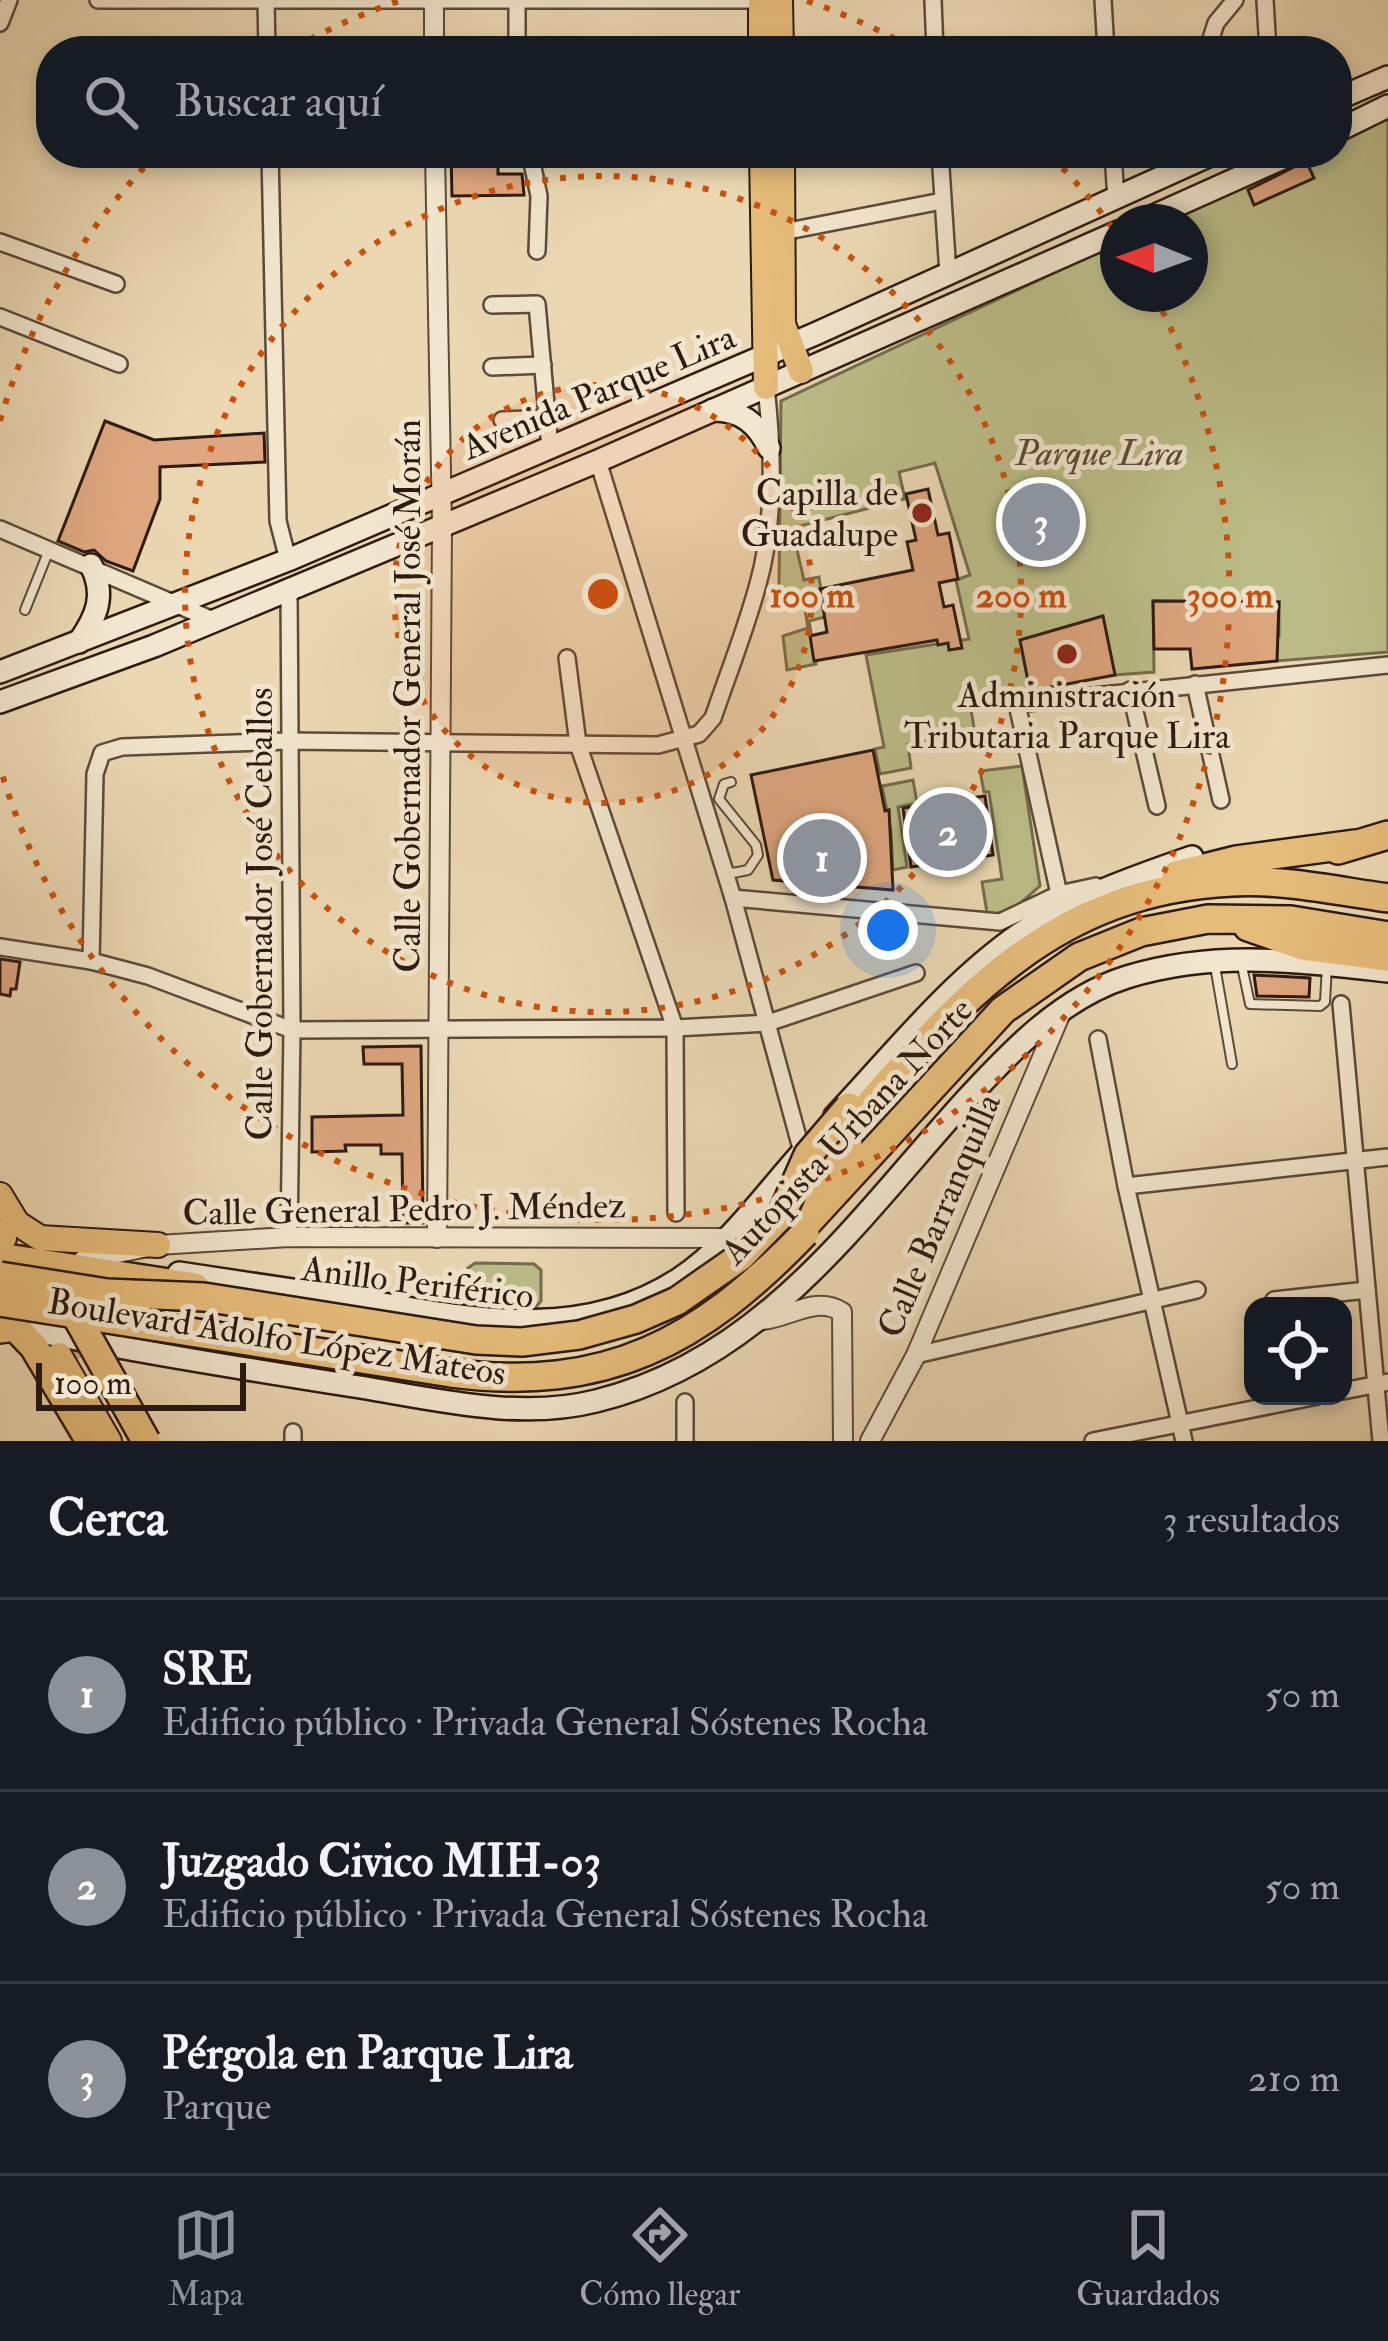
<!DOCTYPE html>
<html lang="es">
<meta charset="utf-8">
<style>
body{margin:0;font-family:"IM FELL Double Pica",serif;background:#20242c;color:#f1f3f6}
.controls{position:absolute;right:36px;bottom:36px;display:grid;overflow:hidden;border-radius:24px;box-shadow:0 6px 18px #0003}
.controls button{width:108px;height:108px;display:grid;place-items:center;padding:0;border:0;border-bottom:3px solid #363941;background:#171b24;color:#f1f3f6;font:60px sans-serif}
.compass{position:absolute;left:1100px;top:204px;width:108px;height:108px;border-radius:50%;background:#171b24;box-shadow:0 6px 18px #0003;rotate:271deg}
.scale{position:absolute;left:36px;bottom:30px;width:210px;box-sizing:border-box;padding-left:12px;border:6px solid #2d1a11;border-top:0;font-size:33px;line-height:42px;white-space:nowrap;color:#2d1a11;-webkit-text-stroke:9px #f2e6ce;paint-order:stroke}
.you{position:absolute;left:888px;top:930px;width:42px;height:42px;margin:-30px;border:9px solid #fff;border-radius:50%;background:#1a73e8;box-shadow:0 0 0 18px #1a73e833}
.badge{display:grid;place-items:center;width:78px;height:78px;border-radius:50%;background:#8c9099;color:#fff;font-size:39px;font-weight:700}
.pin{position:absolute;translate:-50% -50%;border:6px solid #fff;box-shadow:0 3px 12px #0006}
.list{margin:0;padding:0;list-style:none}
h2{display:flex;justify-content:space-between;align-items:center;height:156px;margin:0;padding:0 48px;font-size:51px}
h2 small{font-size:39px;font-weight:400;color:#9ea1a6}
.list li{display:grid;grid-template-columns:78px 1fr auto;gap:36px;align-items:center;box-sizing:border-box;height:192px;padding:0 48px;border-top:3px solid #363941}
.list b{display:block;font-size:45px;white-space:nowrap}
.list p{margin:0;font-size:39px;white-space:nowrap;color:#9ea1a6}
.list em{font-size:39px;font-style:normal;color:#9ea1a6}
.icon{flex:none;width:66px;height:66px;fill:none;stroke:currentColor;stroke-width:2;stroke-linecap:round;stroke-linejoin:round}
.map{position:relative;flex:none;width:1388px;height:1441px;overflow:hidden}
.search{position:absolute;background:#171b24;box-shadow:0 6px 18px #0003;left:36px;right:36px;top:36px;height:132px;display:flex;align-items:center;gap:30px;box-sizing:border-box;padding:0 42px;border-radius:48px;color:#9ea1a6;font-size:45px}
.sheet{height:732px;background:#171b24}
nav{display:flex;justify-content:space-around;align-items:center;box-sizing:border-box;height:168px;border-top:3px solid #363941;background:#171b24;font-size:33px;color:#9ea1a6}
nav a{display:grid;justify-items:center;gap:6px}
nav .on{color:#8c9099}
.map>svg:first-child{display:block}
.green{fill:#bcbe89;stroke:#746c4d;stroke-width:3}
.building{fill:#dfa780;stroke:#2d1a11;stroke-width:3}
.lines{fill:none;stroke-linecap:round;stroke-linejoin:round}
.primary-tunnel{stroke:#c5b293;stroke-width:24;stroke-dasharray:24 12;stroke-linecap:butt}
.service-casing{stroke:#5c4a3a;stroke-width:12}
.minor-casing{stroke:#5c4a3a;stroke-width:20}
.tertiary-casing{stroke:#5c4a3a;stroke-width:22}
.secondary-casing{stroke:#2d1a11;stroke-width:26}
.primary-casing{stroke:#2d1a11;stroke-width:28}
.trunk-casing{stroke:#2d1a11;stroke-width:32}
.motorway-casing{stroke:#2d1a11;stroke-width:32}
.service{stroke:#f2e6ce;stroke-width:8}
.minor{stroke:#f2e6ce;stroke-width:15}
.tertiary{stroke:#f2e6ce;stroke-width:18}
.secondary{stroke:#f2e6ce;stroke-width:21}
.primary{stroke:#e6bc7a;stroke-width:24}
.trunk{stroke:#e6bc7a;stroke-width:27}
.motorway{stroke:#e6bc7a;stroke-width:27}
.motorway-bridge-casing{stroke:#2d1a11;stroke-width:32;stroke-linecap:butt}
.motorway-bridge{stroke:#e6bc7a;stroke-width:27}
.ring{fill:none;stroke:#cc500d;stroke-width:6;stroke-dasharray:6 12}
.poi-dot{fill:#8f2418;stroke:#f2e6ce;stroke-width:4.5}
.labels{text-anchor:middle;stroke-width:10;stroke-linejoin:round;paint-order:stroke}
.street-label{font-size:36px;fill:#2d1a11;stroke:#f2e6ce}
.park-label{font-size:36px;font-style:italic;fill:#584b35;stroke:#f2e6ce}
.poi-label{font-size:36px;fill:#2d1a11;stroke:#f2e6ce;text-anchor:end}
.centre{fill:#cc500d;stroke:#f2e6ce;stroke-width:6}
.ring-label{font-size:36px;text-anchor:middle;font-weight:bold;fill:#cc500d;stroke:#f2e6ce;stroke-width:10;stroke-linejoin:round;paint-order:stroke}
</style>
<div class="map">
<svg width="1388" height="1441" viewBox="0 0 1388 1441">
<rect width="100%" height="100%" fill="#ebd8b3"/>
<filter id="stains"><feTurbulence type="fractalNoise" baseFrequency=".00167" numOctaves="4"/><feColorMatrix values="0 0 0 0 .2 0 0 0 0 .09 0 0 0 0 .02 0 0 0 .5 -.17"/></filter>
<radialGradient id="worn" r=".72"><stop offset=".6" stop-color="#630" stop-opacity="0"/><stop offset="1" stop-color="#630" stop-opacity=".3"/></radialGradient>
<g class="green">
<polygon points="1388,118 1388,652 1277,661 1276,649 1227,637 1279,636 1279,602 1189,631 1188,601 1153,601 1154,672 1115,675 1102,617 1020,640 1031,696 970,703 975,734 908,744 911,768 880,774 875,749 884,747 866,655 969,639 956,580 970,575 935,463 899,472 905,499 792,528 804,580 819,577 825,617 809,621 816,664 787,670 783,636 808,628 804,603 781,594 779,586 781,401 1118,243 1118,294 1190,294 1190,222 1162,222 1307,153 1337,153 1337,139"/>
<polygon points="1022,766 1040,886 1007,915 987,913 982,882 1002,879 989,792 984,792 980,771"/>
<polygon points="913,780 917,803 898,807 907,867 893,870 891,832 882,786"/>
<polygon points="475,1263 534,1264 541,1270 541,1301 535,1308 473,1306 467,1299 468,1268"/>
</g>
<g class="building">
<polygon points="451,153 498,153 498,174 522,174 524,195 452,196"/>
<polygon points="1306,161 1314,178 1254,205 1248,190"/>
<polygon points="105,421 154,440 264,433 265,462 160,467 160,499 133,571 106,561 94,550 84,552 58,541"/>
<polygon points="928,489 938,535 949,533 958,579 939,583 944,607 953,605 962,648 949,650 948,643 938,645 937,640 814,661 810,636 827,632 820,589 913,570 907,542 916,540 906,494"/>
<polygon points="1153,601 1279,602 1277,661 1192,669 1190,649 1154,649"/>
<polygon points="1103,616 1115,675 1030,691 1020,640"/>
<polygon points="873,750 885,811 889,810 893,890 773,880 751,775"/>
<polygon points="985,796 993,855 911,867 903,808"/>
<polygon points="0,959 20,962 16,989 11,989 10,996 0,994"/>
<polygon points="1254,975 1310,978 1309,997 1257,996"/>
<polygon points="421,1046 423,1223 403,1223 402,1154 381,1154 381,1145 345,1145 346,1151 312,1152 312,1117 403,1115 402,1064 364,1064 363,1047"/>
</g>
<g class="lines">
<polyline class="primary-tunnel" points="54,1320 78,1359"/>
<g class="service-casing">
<g id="service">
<polyline points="25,610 49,550"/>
<polyline points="725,869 733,873 748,870 758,855 756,845 719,799 724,784 731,782"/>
<polyline points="1215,966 1232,1064"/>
<polyline points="1242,966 1250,1004 1320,1006 1325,1002 1327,965"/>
</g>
</g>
<g class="minor-casing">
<g id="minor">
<polyline points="98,0 765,0"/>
<polyline points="266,0 267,51"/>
<polyline points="933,0 935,51"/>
<polyline points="1103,0 1106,51"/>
<polyline points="1265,0 1268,51"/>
<polyline points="0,23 9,0"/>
<polyline points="517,51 517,0"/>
<polyline points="1207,51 1216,23 1235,0"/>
<polyline points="270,153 278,521 288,560"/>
<polyline points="530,153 539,196 537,251"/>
<polyline points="940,153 948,274"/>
<polyline points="1113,153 1116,199"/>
<polyline points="783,232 942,201"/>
<polyline points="0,242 116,284"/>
<polyline points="492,305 537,304 550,448"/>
<polyline points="0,317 119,364"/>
<polyline points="492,367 543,365"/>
<polyline points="502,420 548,418"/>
<polyline points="598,461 733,898 802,1152"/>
<polyline points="0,529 215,621"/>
<polyline points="567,658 578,744 675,1028 676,1213"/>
<polyline points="1195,684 1221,800"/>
<polyline points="1130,690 1157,806"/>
<polyline points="1059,894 1017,704 1388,665"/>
<polyline points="733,898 1000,922 1059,894 1096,886"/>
<polyline points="0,947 91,961 148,976 292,1030 675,1028 768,1023 916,973"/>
<path d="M91 961 95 774 102 753 122 747 288 741 658 745 699 734 713 718C728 674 746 629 758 584 775 524 773 449 766 387"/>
<polyline points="1341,1004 1381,1441"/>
<polyline points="1098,1039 1126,1186 1184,1441"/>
<polyline points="1126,1186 1388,1157"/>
<polyline points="289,1237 292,1030 289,591"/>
<polyline points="1274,1300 1367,1290"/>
<polyline points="916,1355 1197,1290"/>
<polyline points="1343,1391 1388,1382"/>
<polyline points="293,1432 293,1441"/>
<polyline points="685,1441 685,1402"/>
<polyline points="1093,1441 1318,1396"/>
</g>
</g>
<g class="tertiary-casing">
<g id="tertiary">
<polyline points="434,0 434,51"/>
<polyline points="435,153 442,525 437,1238"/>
<polyline points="83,1260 158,1245 289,1237 728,1238"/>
<path d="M762 1320C789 1318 816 1295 842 1312L843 1441"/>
<polyline points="870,1441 916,1355 1061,1013"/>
</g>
</g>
<g class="secondary-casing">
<g id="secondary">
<polyline points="1337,99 1388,77"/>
<polyline points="1337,131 1388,106"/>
<polyline points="1140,222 1294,153"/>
<path d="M713 410C741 410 757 423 769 448"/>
<path d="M79 642C97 616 106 595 91 565"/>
<polyline points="0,672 288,560 815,334 1215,153"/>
<polyline points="0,702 154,646 598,461 1118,232"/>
<path d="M835 1116C894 1053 950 982 1021 933 1072 899 1134 877 1192 857"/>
<path d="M179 1273C239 1282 299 1291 359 1300 467 1318 580 1344 679 1279 730 1245 765 1193 806 1148"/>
<path d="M12 1326C126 1350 239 1368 353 1386 431 1398 517 1421 596 1401 761 1361 855 1223 963 1103 1009 1053 1060 998 1127 977 1216 950 1297 961 1388 971"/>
</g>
</g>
<g class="primary-casing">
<g id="primary">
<polyline points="761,0 761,51"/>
<polyline points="780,0 781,51"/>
<polyline points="762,153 766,387"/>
<polyline points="782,153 783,324 801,371"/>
<polyline points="0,1195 17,1223 40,1238 158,1245"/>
<polyline points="0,1231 4,1238"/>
<polyline points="59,1355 109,1441"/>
</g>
</g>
<g class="trunk-casing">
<polyline id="trunk" points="15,1327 34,1347 90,1441"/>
</g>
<g class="motorway-casing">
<g id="motorway">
<polyline points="1338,850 1388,835"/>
<polyline points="1176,875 1236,860 1355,844"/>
<polyline points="1248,927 1303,946 1388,957"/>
<path d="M831 1148C948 1015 1041 891 1232 882 1283 879 1337 891 1388 898"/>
<polyline points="784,1211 848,1143"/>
<polyline points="786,1246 1003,1010 1079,957 1141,932 1208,919 1291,920 1388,936"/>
<polyline points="0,1257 195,1287"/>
<polyline points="0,1329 15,1327"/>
</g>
</g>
<use href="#service" class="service"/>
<use href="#minor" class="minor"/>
<use href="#tertiary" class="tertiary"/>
<use href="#secondary" class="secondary"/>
<use href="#primary" class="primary"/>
<use href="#trunk" class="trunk"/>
<use href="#motorway" class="motorway"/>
<g class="motorway-bridge-casing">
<g id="motorway-bridge">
<polyline points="0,1276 107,1293 204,1297 476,1340 522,1342 579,1335 636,1319 677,1301 740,1257 782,1214 808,1155 849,1107"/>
<path d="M0 1302 451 1373C606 1393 700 1342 805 1233"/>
<polyline points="69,1303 146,1441"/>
</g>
</g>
<use href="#motorway-bridge" class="motorway-bridge"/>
</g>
<circle cx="603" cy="594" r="209" fill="#cc500d" fill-opacity=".12"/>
<g class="ring">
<circle cx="603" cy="594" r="209"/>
<circle cx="603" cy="594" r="418"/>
<path d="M0 421A627 627 0 0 1 156 155M294 48A627 627 0 0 1 399 1M807 1A627 627 0 0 1 912 48M1050 155A627 627 0 0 1 1117 234M1154 295A627 627 0 1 1 0 767"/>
</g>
<g class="poi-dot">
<circle cx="922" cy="513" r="12"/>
<circle cx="1067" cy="654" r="12"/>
</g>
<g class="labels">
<g class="street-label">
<text transform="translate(598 391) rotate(-23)" y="13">Avenida Parque Lira</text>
<text transform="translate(407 696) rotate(-90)" y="13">Calle Gobernador General José Morán</text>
<text transform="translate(259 914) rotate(-90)" y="13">Calle Gobernador José Ceballos</text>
<text transform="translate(846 1130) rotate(-47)" y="13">Autopista Urbana Norte</text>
<text transform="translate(404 1208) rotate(-1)" y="13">Calle General Pedro J. Méndez</text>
<text transform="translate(938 1215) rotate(-67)" y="13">Calle Barranquilla</text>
<text transform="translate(418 1281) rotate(7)" y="13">Anillo Periférico</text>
<text transform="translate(277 1336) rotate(9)" y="13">Boulevard Adolfo López Mateos</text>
</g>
<g class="park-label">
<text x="1099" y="465">Parque Lira</text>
</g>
<g class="poi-label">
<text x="898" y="505">Capilla de<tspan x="898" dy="41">Guadalupe</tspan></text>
<text x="1067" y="707" text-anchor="middle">Administración<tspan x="1067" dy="41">Tributaria Parque Lira</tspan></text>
</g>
</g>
<circle cx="603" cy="594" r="18" class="centre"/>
<g class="ring-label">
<text x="812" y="607">100 m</text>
<text x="1021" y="607">200 m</text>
<text x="1230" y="607">300 m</text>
</g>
<rect width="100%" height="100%" filter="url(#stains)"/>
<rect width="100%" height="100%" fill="url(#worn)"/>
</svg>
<div class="controls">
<button><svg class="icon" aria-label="locate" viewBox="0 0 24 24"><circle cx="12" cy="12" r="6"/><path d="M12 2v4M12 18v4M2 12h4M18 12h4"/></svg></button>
</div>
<svg class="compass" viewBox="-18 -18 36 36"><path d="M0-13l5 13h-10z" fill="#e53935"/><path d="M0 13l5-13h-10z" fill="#9ea1a6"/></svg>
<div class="scale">100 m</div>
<div class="you"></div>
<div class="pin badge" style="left:822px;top:858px">1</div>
<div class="pin badge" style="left:948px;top:832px">2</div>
<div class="pin badge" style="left:1041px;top:522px">3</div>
<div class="search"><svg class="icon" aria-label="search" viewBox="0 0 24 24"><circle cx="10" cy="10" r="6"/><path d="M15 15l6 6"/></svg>Buscar aquí</div>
</div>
<section class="sheet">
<h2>Cerca<small>3 resultados</small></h2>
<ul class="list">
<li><span class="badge">1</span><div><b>SRE</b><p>Edificio público · Privada General Sóstenes Rocha</p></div><em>50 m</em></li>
<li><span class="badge">2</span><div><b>Juzgado Civico MIH-03</b><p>Edificio público · Privada General Sóstenes Rocha</p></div><em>50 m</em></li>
<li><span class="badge">3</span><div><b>Pérgola en Parque Lira</b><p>Parque</p></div><em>210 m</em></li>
</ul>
</section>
<nav>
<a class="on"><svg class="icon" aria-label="map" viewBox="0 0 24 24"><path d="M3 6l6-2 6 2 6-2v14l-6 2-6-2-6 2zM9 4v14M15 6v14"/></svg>Mapa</a>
<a><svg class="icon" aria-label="directions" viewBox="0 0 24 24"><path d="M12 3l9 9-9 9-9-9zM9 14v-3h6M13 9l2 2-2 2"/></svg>Cómo llegar</a>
<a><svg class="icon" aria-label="saved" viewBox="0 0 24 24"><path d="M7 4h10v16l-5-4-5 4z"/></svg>Guardados</a>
</nav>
